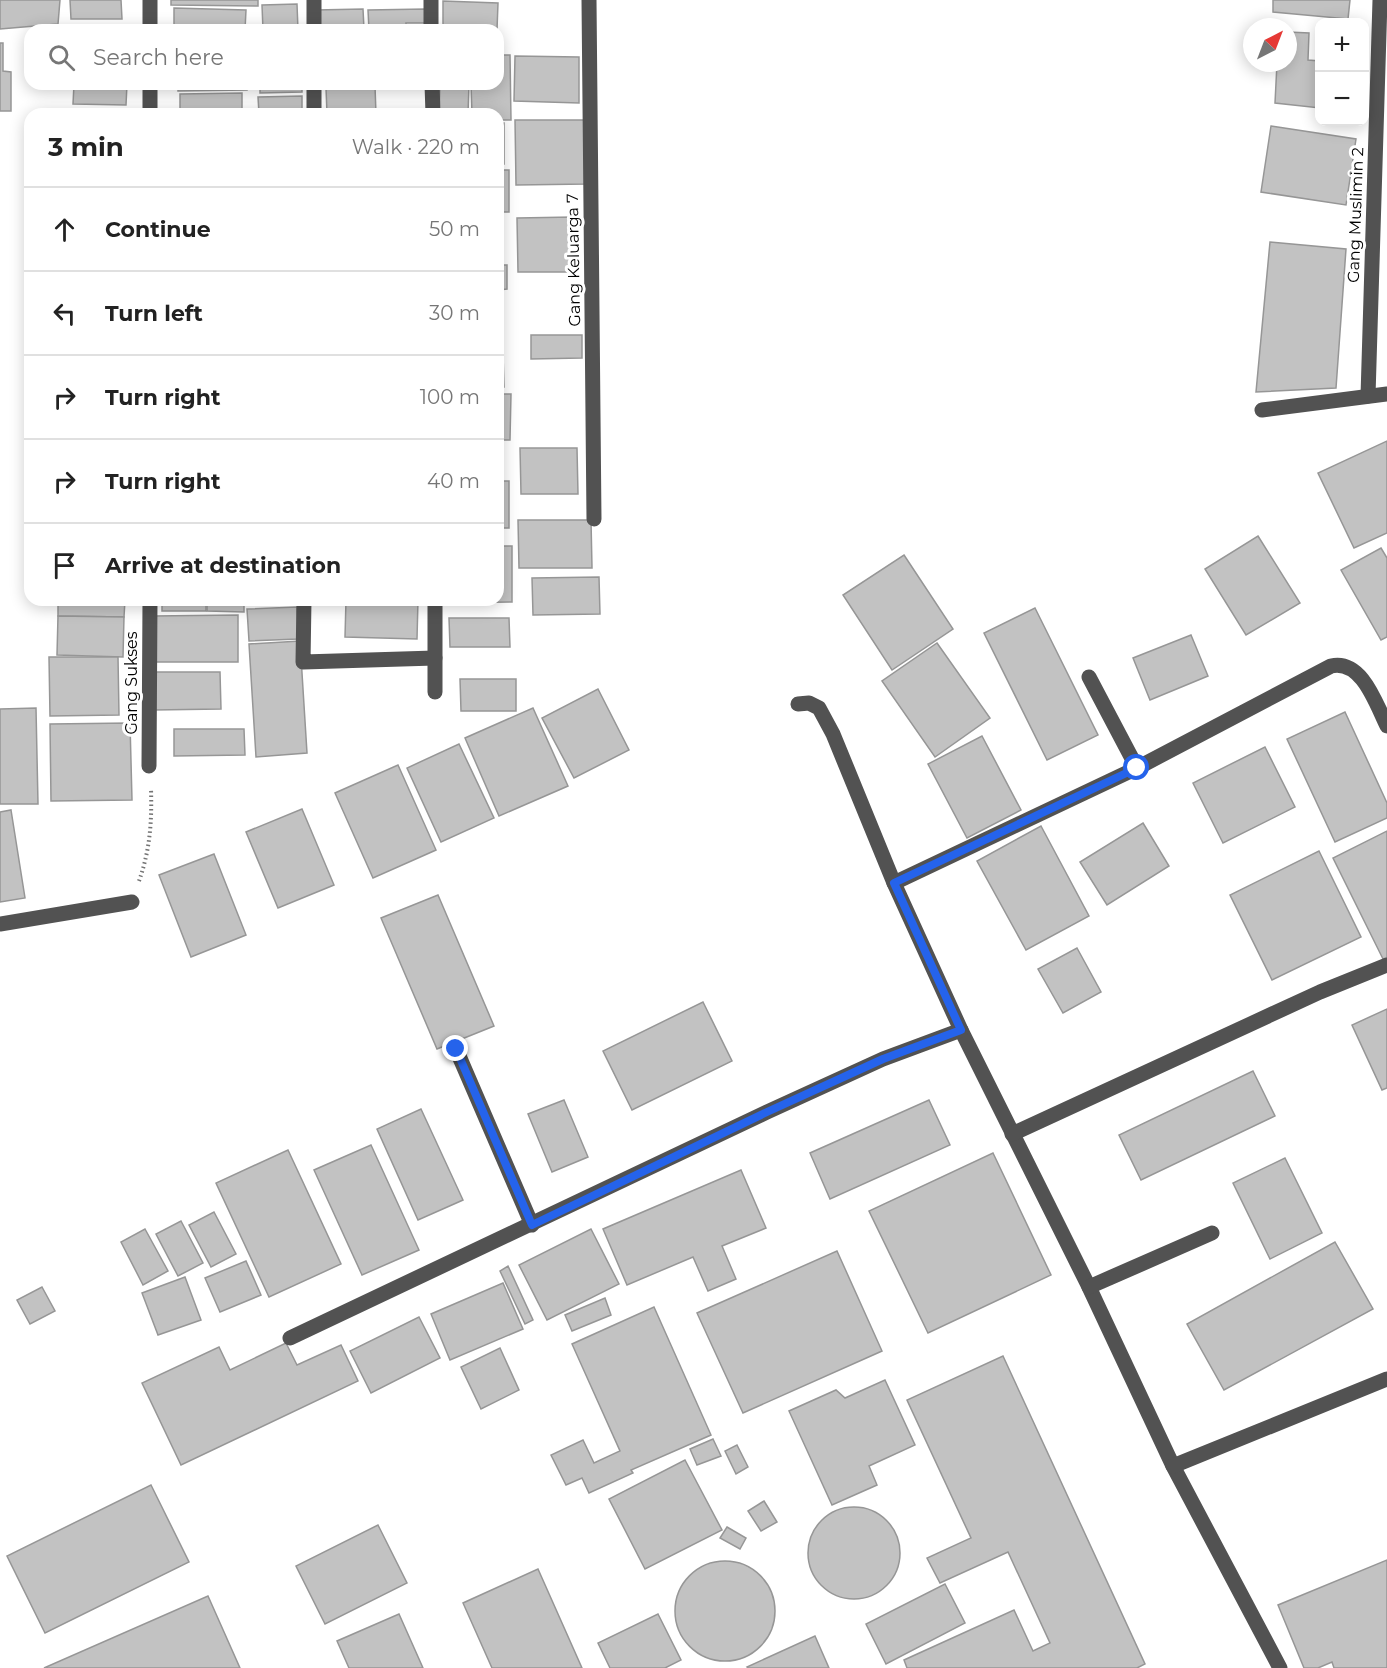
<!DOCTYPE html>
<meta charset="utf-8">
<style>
body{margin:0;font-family:Montserrat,sans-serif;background:#f2f2f2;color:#222}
.controls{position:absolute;right:18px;top:18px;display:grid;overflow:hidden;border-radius:12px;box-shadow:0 3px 15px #0003}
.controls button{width:54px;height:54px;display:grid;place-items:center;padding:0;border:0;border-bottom:2px solid #e0e0e0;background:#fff;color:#222;font:30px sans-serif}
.compass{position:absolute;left:1243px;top:18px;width:54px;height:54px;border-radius:50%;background:#fff;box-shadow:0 3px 15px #0003;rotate:42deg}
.stop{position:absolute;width:18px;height:18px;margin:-14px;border:4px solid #2563eb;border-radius:50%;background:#fff}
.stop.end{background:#2563eb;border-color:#fff;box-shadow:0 2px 6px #0008}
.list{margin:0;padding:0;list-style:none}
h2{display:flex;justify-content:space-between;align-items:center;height:78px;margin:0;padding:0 24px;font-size:26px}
h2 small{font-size:20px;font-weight:400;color:#767676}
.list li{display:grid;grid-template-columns:39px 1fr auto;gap:18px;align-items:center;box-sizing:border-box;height:84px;padding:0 24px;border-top:2px solid #e0e0e0}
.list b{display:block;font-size:22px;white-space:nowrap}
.list em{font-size:20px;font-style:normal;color:#767676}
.icon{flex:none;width:33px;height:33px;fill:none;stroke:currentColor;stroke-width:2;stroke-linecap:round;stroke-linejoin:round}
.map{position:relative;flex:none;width:1387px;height:1668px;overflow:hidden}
.search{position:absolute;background:#fff;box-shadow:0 3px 15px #0003;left:24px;top:24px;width:480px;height:66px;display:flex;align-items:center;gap:15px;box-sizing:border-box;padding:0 21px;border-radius:18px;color:#767676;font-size:22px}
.panel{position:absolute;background:#fff;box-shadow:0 3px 15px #0003;left:24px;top:108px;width:480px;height:498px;border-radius:18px}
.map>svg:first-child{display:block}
.building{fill:#c2c2c2;stroke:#969696;stroke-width:1.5}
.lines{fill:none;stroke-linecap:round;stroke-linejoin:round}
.path{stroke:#747474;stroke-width:4;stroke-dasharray:1.5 3;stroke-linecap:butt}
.minor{stroke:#525252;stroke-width:15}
.route{stroke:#2563eb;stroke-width:8}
.labels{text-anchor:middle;stroke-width:6;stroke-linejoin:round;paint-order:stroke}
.street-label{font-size:16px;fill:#000;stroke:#fff}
</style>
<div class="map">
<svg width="1387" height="1668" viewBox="0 0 1387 1668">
<rect width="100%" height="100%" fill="#fff"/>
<g class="building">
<polygon points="0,0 60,0 58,24 0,29"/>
<polygon points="70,0 121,0 122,19 71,19"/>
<polygon points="171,0 258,0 258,6 171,5"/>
<polygon points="1273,0 1350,0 1348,19 1273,12"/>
<polygon points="443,1 498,3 497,30 443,30"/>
<polygon points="297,4 298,30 263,30 262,5"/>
<polygon points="174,8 246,10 245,30 174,30"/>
<polygon points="363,9 364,29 317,30 316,10"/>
<polygon points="425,9 425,23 406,23 406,30 369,30 368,10"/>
<polygon points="71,27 132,28 132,30 71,30"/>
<polygon points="1288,32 1309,33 1308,60 1320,61 1320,108 1275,103 1277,63 1288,63"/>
<polygon points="0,43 3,43 3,71 11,72 11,111 0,111"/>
<polygon points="498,55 510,55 511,120 498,120 498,114 472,114 471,84 498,84"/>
<polygon points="515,56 579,57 579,103 514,101"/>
<polygon points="74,84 127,84 126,105 73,104"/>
<polygon points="178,84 247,84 247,90 178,91"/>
<polygon points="260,84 302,84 302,92 260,93"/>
<polygon points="440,84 469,84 468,114 439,114"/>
<polygon points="375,86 376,114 327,114 326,88"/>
<polygon points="242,93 242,114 180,114 180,94"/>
<polygon points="302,96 302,114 259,114 258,97"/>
<polygon points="515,120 586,120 587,184 516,185"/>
<rect x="498" y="123" width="6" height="41"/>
<polygon points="1271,126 1356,139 1346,205 1261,192"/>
<rect x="498" y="170" width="11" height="42"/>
<rect x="498" y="216" width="3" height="41"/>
<polygon points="573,217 574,272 518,272 517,218"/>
<polygon points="1270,242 1346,249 1336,388 1256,392"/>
<polygon points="498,265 507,265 507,289 498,290"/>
<rect x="498" y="297" width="3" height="46"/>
<polygon points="531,335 582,335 582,358 531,359"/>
<polygon points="498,354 503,354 504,387 498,387"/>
<polygon points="498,394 511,394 510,440 498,440"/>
<polygon points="1387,441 1387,533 1354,548 1318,473"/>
<polygon points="520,448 577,448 578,494 521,494"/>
<rect x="498" y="481" width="11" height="47"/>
<polygon points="518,520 591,520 592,568 519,568"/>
<polygon points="1258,536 1300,603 1246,635 1205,569"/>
<polygon points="498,546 512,546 512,602 444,603 444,600 498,600"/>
<polygon points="1381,548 1387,558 1387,637 1381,640 1341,570"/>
<polygon points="904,555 953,629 892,670 843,595"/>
<polygon points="599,577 600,614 533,615 532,578"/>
<polygon points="58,600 125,600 124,617 58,616"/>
<rect x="162" y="600" width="44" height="11"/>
<polygon points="207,600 244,600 244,612 207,611"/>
<polygon points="346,600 418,600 417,639 345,637"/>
<polygon points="297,607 298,639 249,641 247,609"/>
<polygon points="1035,608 1098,735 1047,760 984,633"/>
<polygon points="238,615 238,662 154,662 153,616"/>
<polygon points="58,616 124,617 123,657 57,655"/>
<polygon points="449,618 509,618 510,647 450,647"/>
<polygon points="1191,635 1208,676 1150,700 1133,658"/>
<polygon points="300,641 307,753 256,757 249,644"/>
<polygon points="937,643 990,718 935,757 882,681"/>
<polygon points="49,657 118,657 119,715 50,716"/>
<polygon points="152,672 220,672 221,709 153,710"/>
<polygon points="460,679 516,679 516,711 461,711"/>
<polygon points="598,689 629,750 574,778 542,718"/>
<polygon points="36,708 38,804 0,804 0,709"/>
<polygon points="533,708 568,786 499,816 465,738"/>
<polygon points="1345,712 1387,803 1387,818 1335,842 1287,739"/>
<polygon points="130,723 132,800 51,801 50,724"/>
<polygon points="174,729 244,729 245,755 174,756"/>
<polygon points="982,736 1021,810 967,838 928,764"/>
<polygon points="459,744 494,818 441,842 407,768"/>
<polygon points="1265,747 1295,807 1223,843 1193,783"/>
<polygon points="398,765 436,850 373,878 335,793"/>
<polygon points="302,809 334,885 278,908 246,832"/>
<polygon points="11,810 25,898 0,902 0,812"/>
<polygon points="1143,823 1169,866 1107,905 1080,862"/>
<polygon points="1041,826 1089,916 1026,950 977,861"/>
<polygon points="1387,831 1387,958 1383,959 1333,858"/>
<polygon points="1319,851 1361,937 1272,980 1230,895"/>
<polygon points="214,854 246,935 191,957 159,875"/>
<polygon points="438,895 494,1026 437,1049 381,918"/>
<polygon points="1077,948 1101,992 1063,1013 1038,969"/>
<polygon points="703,1002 732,1061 632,1110 603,1051"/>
<polygon points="1387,1009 1387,1088 1382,1090 1352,1025"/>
<polygon points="1253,1071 1275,1116 1141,1180 1119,1135"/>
<polygon points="564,1100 588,1157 552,1172 528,1114"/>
<polygon points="929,1100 950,1145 830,1199 810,1153"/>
<polygon points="421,1109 463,1200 418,1220 377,1129"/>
<polygon points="371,1145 419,1250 362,1275 314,1170"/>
<polygon points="288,1150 341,1264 269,1297 216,1183"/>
<polygon points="993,1153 1051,1275 928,1333 869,1211"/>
<polygon points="1285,1158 1322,1233 1270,1259 1233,1183"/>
<polygon points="741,1170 766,1228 722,1246 736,1279 708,1291 693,1257 627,1285 603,1229"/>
<polygon points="214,1212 236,1254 211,1267 189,1225"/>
<polygon points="181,1221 203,1263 178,1276 156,1234"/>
<polygon points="145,1229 168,1271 143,1285 121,1242"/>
<polygon points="591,1229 619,1284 547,1320 519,1265"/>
<polygon points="1335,1242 1373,1309 1224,1390 1187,1324"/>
<polygon points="837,1251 882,1351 743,1413 697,1313"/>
<polygon points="246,1261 261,1295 220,1312 205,1278"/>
<polygon points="508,1266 533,1320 525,1324 500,1271"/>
<polygon points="185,1277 201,1320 158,1335 142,1293"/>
<polygon points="503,1283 523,1329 450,1360 431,1314"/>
<polygon points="42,1287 55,1311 30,1324 17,1300"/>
<polygon points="605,1298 611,1315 572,1331 565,1315"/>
<polygon points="654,1307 711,1435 631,1470 633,1473 589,1493 582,1478 566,1485 551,1455 583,1440 594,1463 620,1451 572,1344"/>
<polygon points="419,1317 440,1358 371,1393 350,1351"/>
<polygon points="286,1343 297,1365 341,1345 358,1381 181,1465 142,1383 219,1347 230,1370"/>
<polygon points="500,1348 519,1390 481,1409 461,1367"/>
<polygon points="1003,1356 1145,1664 1137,1668 907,1668 904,1660 1014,1610 1033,1651 1050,1643 1008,1552 940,1583 927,1558 971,1538 907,1400"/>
<polygon points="885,1380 915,1445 869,1466 877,1485 832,1505 789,1411 836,1390 845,1398"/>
<polygon points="713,1439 721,1456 697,1465 690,1449"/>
<polygon points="737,1445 748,1467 736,1474 725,1451"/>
<polygon points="685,1460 722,1530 645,1569 609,1499"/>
<polygon points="151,1485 189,1562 45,1633 7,1556"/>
<polygon points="764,1501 777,1522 761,1531 748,1511"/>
<circle cx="854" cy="1553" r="46"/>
<polygon points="378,1525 407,1583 325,1624 296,1566"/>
<polygon points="727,1527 746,1538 740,1549 720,1538"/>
<polygon points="1387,1560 1387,1668 1334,1668 1332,1662 1318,1668 1304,1668 1278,1605"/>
<circle cx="725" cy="1611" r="50"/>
<polygon points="538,1569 582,1668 492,1668 463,1603"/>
<polygon points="945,1584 965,1623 886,1664 866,1624"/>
<polygon points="208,1596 240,1668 44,1668"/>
<polygon points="399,1614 423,1668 349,1668 337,1641"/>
<polygon points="658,1614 681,1660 665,1668 610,1668 598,1643"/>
<polygon points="815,1636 829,1668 748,1668 747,1667"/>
</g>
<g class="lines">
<path class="path" d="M139 881C150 850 152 822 151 789"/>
<g class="minor">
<polyline points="314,0 314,30"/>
<polyline points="431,0 431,30"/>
<polyline points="589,0 594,519"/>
<polyline points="150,30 150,0"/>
<polyline points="432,84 433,114"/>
<polyline points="150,114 150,84"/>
<polyline points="314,114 314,84"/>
<polyline points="1368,396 1380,0"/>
<polyline points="1262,410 1387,394"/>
<polyline points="304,600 303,662 435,658"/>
<polyline points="435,600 435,692"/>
<polyline points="1089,677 1137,768"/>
<polyline points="798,704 809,703 819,708 833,734 894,883 961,1030 1089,1287 1173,1466 1280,1668"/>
<polyline points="149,766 150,600"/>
<path d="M894 883 1137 768 1331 666C1362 659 1376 704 1387 726"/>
<polyline points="0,924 132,902"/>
<polyline points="456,1049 532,1225"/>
<polyline points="1012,1134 1320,992 1387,965"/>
<polyline points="1089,1287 1212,1233"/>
<polyline points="290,1338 767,1112 883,1059 961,1030"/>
<polyline points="1173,1466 1387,1379"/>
</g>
</g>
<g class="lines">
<polyline class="route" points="456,1049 532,1225 767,1112 883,1059 961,1030 894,883 1137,768"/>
</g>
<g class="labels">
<g class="street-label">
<text transform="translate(1355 215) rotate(-88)" y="6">Gang Muslimin 2</text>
<text transform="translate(573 260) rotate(-91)" y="6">Gang Keluarga 7</text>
<text transform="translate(131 683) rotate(-90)" y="6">Gang Sukses</text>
</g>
</g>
</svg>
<div class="controls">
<button>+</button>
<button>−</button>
</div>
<svg class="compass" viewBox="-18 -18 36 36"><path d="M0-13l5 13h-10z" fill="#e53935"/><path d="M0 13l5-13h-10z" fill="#767676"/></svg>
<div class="stop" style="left:1137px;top:768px"></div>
<div class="stop end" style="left:456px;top:1049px"></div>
<div class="search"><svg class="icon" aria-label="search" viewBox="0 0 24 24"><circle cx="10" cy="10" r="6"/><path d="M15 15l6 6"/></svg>Search here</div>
<section class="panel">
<h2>3 min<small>Walk · 220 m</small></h2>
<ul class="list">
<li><svg class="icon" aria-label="ahead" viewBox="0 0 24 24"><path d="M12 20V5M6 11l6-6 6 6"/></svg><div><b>Continue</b></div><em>50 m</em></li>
<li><svg class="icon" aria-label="left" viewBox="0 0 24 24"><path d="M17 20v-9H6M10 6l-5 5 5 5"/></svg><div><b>Turn left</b></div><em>30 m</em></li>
<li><svg class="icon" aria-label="right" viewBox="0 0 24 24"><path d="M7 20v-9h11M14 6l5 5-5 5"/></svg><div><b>Turn right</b></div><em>100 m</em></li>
<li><svg class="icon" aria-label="right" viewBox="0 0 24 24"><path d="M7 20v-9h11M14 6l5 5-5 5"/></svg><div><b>Turn right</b></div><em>40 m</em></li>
<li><svg class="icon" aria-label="arrive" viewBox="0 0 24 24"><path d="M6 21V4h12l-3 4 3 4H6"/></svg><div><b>Arrive at destination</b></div></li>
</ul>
</section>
</div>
